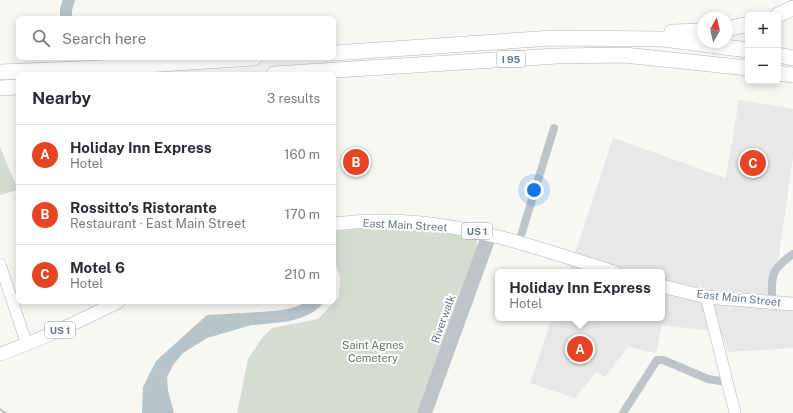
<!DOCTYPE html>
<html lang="en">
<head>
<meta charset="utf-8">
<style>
  body { margin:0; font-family:"Public Sans",sans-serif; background:#f7f7f7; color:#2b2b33 }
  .controls { position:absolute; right:12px; top:12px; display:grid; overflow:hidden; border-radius:6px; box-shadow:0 2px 10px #0003 }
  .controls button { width:36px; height:36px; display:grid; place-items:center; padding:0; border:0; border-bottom:1px solid #e1e1e2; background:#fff; color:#2b2b33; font:20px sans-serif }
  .compass { position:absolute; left:697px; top:12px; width:36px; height:36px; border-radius:50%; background:#fff; box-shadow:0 2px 10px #0003; rotate:8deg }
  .you { position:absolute; left:534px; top:190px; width:14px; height:14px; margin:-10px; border:3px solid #fff; border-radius:50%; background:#1a73e8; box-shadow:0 0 0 6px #1a73e833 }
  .badge { display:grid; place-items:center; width:26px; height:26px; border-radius:50%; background:#e54525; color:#fff; font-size:13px; font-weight:700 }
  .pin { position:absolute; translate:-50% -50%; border:2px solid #fff; box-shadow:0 1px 4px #0006 }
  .popup { position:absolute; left:495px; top:269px; width:170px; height:52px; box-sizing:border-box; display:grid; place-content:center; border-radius:6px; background:#fff; filter:drop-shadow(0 1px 3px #0005); font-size:13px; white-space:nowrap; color:#7c7c81 }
  .popup b { font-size:15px; color:#2b2b33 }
  .popup::after { content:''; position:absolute; left:50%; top:100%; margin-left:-8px; border:8px solid transparent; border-top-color:#fff }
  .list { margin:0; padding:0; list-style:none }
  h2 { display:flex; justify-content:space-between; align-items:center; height:52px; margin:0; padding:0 16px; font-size:17px }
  h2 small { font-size:13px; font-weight:400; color:#7c7c81 }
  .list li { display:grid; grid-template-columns:26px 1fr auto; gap:12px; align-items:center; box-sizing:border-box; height:60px; padding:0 16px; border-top:1px solid #e1e1e2 }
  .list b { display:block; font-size:15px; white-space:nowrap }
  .list p { margin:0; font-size:13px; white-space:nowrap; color:#7c7c81 }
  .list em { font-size:13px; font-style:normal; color:#7c7c81 }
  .icon { flex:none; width:22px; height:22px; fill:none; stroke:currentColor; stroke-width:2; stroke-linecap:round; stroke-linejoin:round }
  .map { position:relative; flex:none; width:793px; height:413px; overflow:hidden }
  .search { position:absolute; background:#fff; box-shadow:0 2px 10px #0003; left:16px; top:16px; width:320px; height:44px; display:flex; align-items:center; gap:10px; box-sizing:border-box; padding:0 14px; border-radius:6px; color:#7c7c81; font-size:15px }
  .panel { position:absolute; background:#fff; box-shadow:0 2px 10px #0003; left:16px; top:72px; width:320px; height:232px; border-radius:6px }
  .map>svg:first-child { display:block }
  .built { fill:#e7e8e7 }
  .green { fill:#d7dcd3 }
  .water { fill:#b7c5c8 }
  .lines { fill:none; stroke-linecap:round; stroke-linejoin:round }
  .stream { stroke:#b7c5c8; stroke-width:2 }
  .river { stroke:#b7c5c8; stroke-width:12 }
  .secondary-casing { stroke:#b2b8bc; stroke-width:12 }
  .primary-casing { stroke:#b3b8bc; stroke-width:14 }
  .highway-casing { stroke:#b3b7ba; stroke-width:16 }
  .street { stroke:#bfc4c8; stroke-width:8 }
  .secondary { stroke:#fff; stroke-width:11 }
  .primary { stroke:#fff; stroke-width:13 }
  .highway { stroke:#fff; stroke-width:15 }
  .labels { text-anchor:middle; stroke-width:4; stroke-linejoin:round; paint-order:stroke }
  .shield { fill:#fff; stroke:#93a1aa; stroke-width:1 }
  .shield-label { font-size:10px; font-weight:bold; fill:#657985 }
  .street-label { font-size:11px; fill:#657985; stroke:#fff }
  .park-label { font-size:11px; fill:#667760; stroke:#fff }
</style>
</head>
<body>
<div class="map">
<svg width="793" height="413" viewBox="0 0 793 413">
  <rect width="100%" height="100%" fill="#f7f7f3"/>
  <polygon class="built" points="739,100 793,109 793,157 772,303 793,304 793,348 728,352 721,332 662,325 656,353 628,347 605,377 596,372 575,398 530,383 552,318 662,318 662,272 569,272 613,138 726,178"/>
  <g class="green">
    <polygon points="0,147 18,190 0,195"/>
    <polygon points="402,228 443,232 477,239 477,250 417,413 237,413 248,359 262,338 272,328 318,319 339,297 340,277 334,258 334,232 352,229"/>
  </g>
  <polygon class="water" points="277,311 265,321 207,338 183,353 173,365 167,377 168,391 174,413 142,413 143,387 156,361 207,315"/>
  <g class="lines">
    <polyline class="stream" points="0,409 6,413"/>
    <g class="river">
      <polyline points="66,18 66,9 69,0"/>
      <path d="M253,319C274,317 300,317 316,302"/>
    </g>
    <g class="secondary-casing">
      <g id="secondary">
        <polyline points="0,264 27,345"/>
        <polyline points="706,297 735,413"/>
      </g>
    </g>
    <g class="primary-casing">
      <g id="primary">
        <path d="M334,224C436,211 519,242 614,272"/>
        <polyline points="662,286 706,297 793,304"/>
        <path d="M0,354C41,340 79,321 118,302"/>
      </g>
    </g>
    <g class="highway-casing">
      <g id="highway">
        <polyline points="778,15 793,8"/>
        <polyline points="727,29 748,24"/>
        <polyline points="672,32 703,31"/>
        <polyline points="334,53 553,38 663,39 748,50"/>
        <polyline points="778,55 793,58"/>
        <polyline points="0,72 101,68 254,58"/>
        <polyline points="778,73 793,75"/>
        <polyline points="274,74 557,56 624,55 748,68"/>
        <polyline points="0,88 18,87"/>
      </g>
    </g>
    <g class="street">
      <polyline points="519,242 554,128"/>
      <path d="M772,303C772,276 769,271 793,254"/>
      <polyline points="421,413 486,233"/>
      <polyline points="428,413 493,235"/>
      <polyline points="623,413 657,360 663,360 708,379 726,382"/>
    </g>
    <use href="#secondary" class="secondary"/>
    <use href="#primary" class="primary"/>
    <use href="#highway" class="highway"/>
  </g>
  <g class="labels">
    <g class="shield">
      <rect x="497" y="51" width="28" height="16" rx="3"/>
      <rect x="462" y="223" width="30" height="16" rx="3"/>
      <rect x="45" y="322" width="30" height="16" rx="3"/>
    </g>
    <g class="shield-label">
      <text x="511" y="63">I 95</text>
      <text x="477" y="235">US 1</text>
      <text x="60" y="334">US 1</text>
    </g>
    <g class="street-label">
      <text transform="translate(405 225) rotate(3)" y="4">East Main Street</text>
      <text transform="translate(739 298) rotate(6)" y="4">East Main Street</text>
      <text transform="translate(443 319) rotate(-70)" y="4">Riverwalk</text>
    </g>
    <g class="park-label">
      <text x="373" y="349">Saint Agnes<tspan x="373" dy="13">Cemetery</tspan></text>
    </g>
  </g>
</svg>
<div class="controls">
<button>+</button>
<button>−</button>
</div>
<svg class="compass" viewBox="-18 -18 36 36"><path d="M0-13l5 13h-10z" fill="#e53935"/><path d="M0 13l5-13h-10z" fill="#7c7c81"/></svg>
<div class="you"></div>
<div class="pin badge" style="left:580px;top:349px">A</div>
<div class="popup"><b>Holiday Inn Express</b>Hotel</div>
<div class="pin badge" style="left:356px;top:162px">B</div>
<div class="pin badge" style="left:753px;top:163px">C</div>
<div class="search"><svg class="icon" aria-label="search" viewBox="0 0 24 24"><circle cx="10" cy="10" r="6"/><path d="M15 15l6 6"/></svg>Search here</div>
<section class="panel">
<h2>Nearby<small>3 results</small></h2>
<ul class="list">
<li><span class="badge">A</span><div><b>Holiday Inn Express</b><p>Hotel</p></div><em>160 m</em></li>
<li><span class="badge">B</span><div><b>Rossitto's Ristorante</b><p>Restaurant · East Main Street</p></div><em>170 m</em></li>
<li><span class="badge">C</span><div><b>Motel 6</b><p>Hotel</p></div><em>210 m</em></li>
</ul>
</section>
</div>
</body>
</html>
